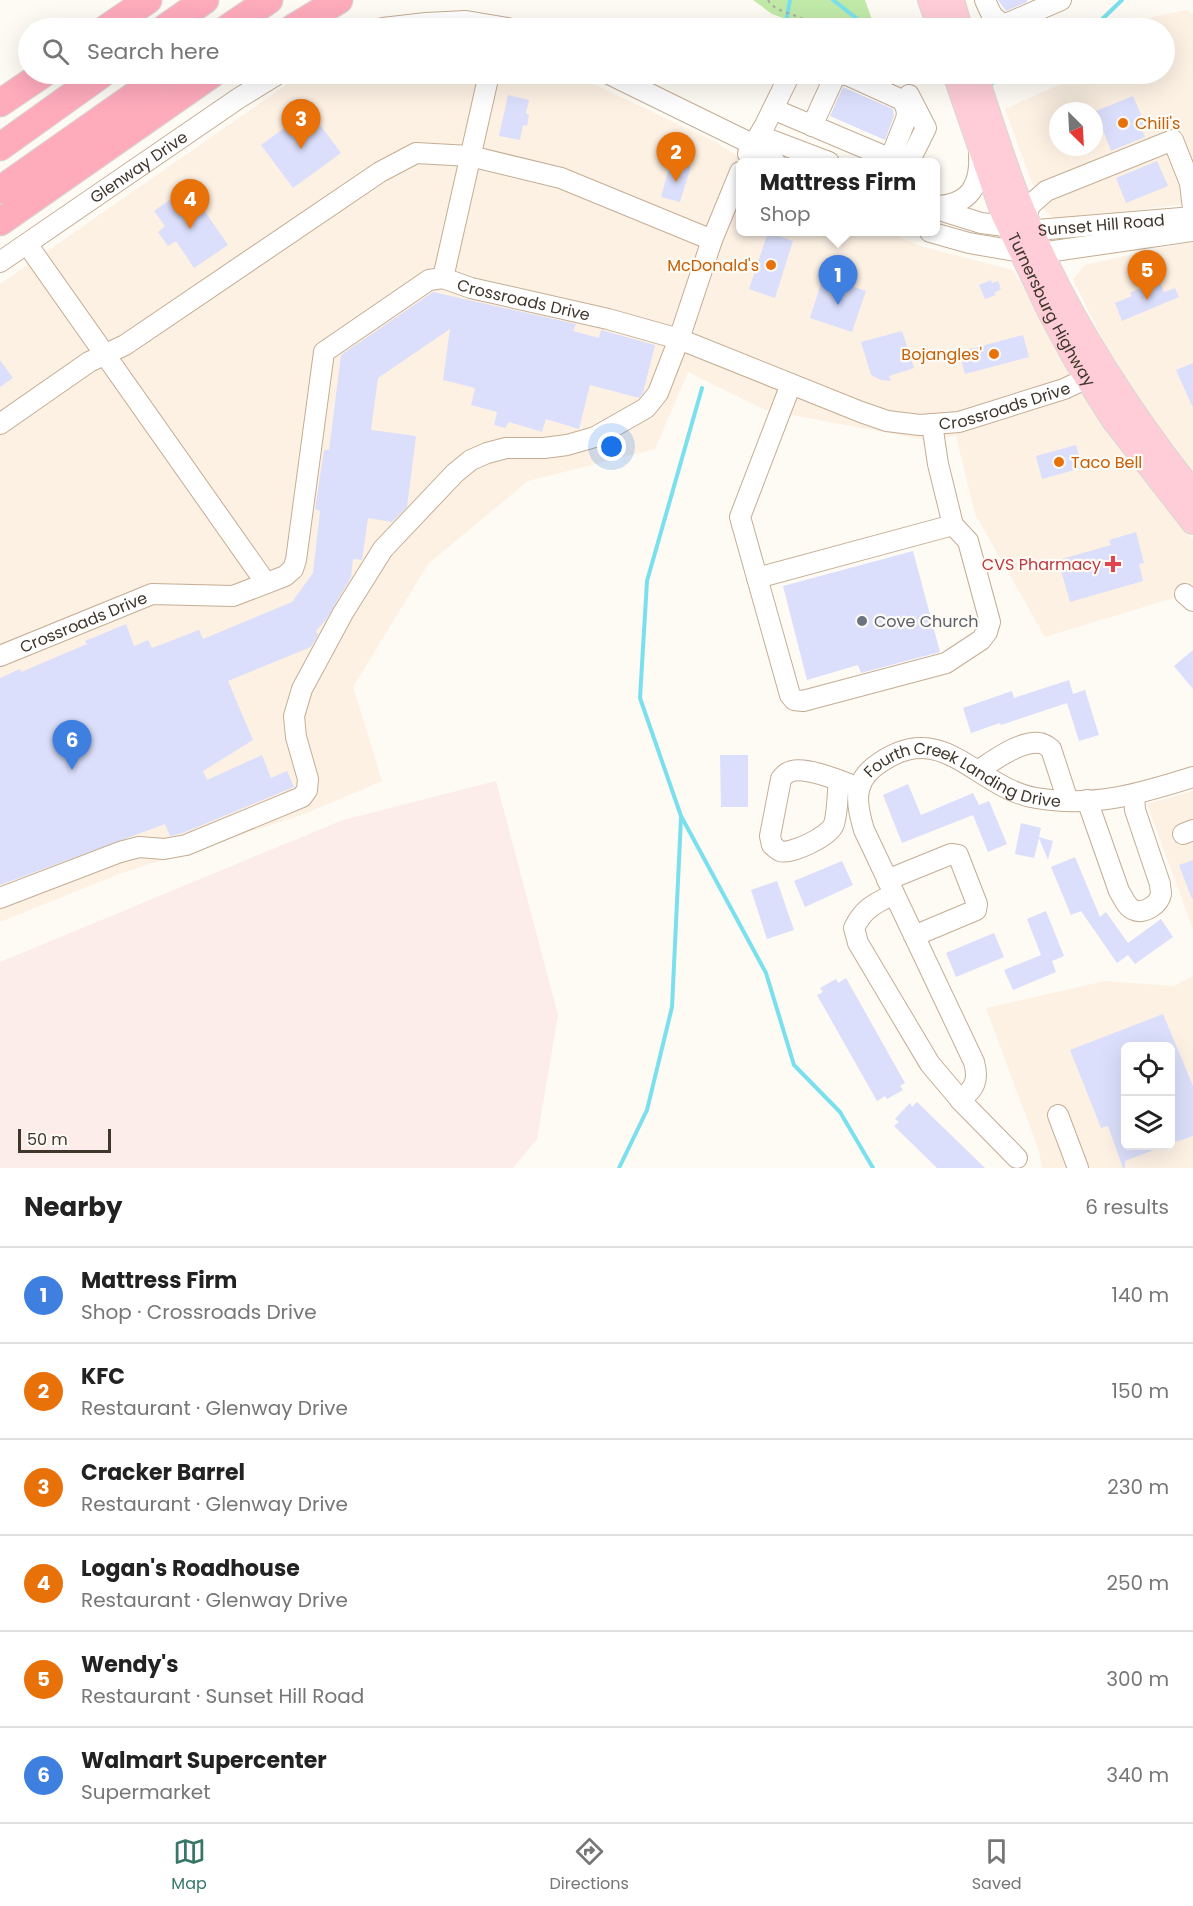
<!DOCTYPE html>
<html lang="en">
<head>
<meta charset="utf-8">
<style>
  body { margin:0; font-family:Poppins,sans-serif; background:#f2f2f2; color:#222 }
  .controls { position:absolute; right:18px; bottom:18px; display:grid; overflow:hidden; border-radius:9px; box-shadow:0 6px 24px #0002 }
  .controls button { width:54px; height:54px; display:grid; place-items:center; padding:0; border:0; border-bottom:2px solid #e0e0e0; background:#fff; color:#222; font:30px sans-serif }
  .compass { position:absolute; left:1049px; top:102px; width:54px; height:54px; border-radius:50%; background:#fff; box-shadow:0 6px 24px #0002; rotate:156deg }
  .scale { position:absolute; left:18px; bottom:15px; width:93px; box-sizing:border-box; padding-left:6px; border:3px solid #3f362c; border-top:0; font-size:16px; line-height:21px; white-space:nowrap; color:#3f362c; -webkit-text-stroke:4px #fefaf4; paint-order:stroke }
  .you { position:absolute; left:612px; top:447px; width:21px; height:21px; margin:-15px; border:4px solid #fff; border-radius:50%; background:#1a73e8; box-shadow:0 0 0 9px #1a73e833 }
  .badge { display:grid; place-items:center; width:39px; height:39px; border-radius:50%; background:#377765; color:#fff; font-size:20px; font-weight:700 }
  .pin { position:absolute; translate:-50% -50px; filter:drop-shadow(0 2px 3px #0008) }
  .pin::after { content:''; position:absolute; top:32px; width:21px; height:18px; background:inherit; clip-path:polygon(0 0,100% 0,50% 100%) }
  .popup { position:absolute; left:736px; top:158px; width:204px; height:78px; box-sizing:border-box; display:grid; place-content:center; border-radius:9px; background:#fff; filter:drop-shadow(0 2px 4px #0005); font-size:20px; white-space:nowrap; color:#767676 }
  .popup b { font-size:22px; color:#222 }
  .popup::after { content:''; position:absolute; left:50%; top:100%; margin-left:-12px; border:12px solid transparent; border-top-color:#fff }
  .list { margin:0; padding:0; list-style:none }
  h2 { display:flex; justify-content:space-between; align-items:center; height:78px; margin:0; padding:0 24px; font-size:26px }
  h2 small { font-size:20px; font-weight:400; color:#767676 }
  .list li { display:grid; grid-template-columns:39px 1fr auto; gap:18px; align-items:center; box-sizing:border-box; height:96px; padding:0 24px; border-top:2px solid #e0e0e0 }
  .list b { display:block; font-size:22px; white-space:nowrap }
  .list p { margin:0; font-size:20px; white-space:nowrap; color:#767676 }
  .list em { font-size:20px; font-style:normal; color:#767676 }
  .icon { flex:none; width:33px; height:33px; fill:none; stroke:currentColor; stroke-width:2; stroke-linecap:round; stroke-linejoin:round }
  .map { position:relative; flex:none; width:1193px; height:1168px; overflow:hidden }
  .search { position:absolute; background:#fff; box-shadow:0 6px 24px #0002; left:18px; right:18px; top:18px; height:66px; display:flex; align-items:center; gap:15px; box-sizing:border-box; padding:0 21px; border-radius:33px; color:#767676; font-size:22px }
  .sheet { height:654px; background:#fff }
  nav { display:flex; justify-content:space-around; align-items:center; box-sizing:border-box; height:84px; border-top:2px solid #e0e0e0; background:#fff; font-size:16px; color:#767676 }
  nav a { display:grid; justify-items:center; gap:3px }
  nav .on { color:#377765 }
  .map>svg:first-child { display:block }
  .built { fill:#fdf1e4; fill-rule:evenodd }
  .industrial { fill:#fcecea }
  .green { fill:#c1eaa9 }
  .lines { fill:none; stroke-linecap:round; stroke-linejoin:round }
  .stream { stroke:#7ae0ee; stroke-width:4 }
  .building { fill:#dbdffb }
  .minor-casing { stroke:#c4ad94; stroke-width:22 }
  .major-casing { stroke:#d9d7d5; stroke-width:26 }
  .highway-casing { stroke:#d9d7d5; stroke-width:29 }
  .path { stroke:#ada79f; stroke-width:2; stroke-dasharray:3 4.5; stroke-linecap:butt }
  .minor { stroke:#fff; stroke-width:20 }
  .major { stroke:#fecdd7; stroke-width:24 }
  .highway { stroke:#feabbc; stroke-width:27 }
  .food-dot { fill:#e8710a; stroke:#fefaf4; stroke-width:2 }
  .health-dot { fill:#e0444e; stroke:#fefaf4; stroke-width:2 }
  .worship-dot { fill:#6b7280; stroke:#fefaf4; stroke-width:2 }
  .labels { text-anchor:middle; stroke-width:4.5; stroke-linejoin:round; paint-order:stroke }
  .food-label { font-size:16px; fill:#c56008; stroke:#fefaf4; text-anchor:start }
  .street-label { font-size:16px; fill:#3f362c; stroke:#fefaf4 }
  .health-label { font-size:16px; fill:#be3a42; stroke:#fefaf4; text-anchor:end }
  .worship-label { font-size:16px; fill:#5b616d; stroke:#fefaf4; text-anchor:start }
</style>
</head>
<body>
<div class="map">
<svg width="1193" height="1168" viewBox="0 0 1193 1168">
  <rect width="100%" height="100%" fill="#fefaf4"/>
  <g class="built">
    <path d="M1187,10L1193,15V203L1083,217L1053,218L1041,207L1005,109L1074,78L1080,74H1164V28H1138L1152,17ZM1058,111H1094V147H1058Z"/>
    <polygon points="302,74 572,74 716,142 746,162 740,162 740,232 888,232 920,246 1013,270 1100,414 1193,540 1193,592 1045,637 975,514 956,436 920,439 765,410 688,372 655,449 528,481 428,564 353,687 382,781 302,815 119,874 0,922 0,284"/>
    <polygon points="1193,243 1193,475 1150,425 1115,366 1073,279 1085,265 1160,248"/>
    <polygon points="1193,791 1193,929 1147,804"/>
    <path d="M1193,976V1168H1042L1039,1151L986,1008L1105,981L1174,986ZM1126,1046H1170V1146H1126Z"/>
  </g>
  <polygon class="industrial" points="496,781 558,1015 537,1139 513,1168 0,1168 0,962 343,820"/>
  <polygon class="green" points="753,0 865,0 875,28 810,28 772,14"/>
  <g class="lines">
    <g class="stream">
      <polyline points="833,0 869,28"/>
      <polyline points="785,28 790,0"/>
      <polyline points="1093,28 1122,0"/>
      <polyline points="936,74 948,75"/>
      <polyline points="987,83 992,83 1018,74"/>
      <polyline points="702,388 647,581 640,698 681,816 766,973 794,1065 840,1112 873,1168"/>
      <polyline points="619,1168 647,1110 672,1007 681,818"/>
    </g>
  </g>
  <g class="building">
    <polygon points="998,0 1027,0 1027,2 1006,11"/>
    <polygon points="843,87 893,109 894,116 885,140 830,116"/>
    <polygon points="508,95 529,100 526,113 529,115 527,126 523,125 520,140 499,136"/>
    <polygon points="1133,96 1146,126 1141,128 1145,137 1111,151 1103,130 1097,132 1094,124 1094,119 1099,118 1096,111"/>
    <polygon points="309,110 341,153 293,188 261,145"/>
    <polygon points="671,161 691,166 680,202 661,197"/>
    <polygon points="1157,161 1168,186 1126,203 1116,178"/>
    <polygon points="188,187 228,245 194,268 176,241 168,246 158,232 165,226 154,211"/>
    <polygon points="768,232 793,241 775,298 749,289"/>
    <polygon points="823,277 866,291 852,332 810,318"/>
    <polygon points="991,280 992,283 998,281 1001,289 994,293 996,295 985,299 979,285"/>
    <polygon points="1159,280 1164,292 1175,288 1179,297 1122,321 1115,303 1132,296 1130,293"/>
    <polygon points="433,292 576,324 573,331 599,338 601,330 655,345 643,393 639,398 590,385 579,429 546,419 542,432 509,422 505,428 494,425 497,412 471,405 475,388 443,380 450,329 378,378 371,430 416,436 407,507 392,522 368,518 362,560 353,559 351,577 326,620 316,631 318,635 311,647 228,681 253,740 203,771 207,780 262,755 271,778 287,771 294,787 183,833 170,836 165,824 0,885 0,678 20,669 21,672 87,644 85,641 126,624 134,646 148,640 152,648 199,630 203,639 292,602 313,573 320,511 315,509 324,450 329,450 341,355"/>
    <polygon points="902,331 914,368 889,376 891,381 881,380 871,375 861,342"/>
    <polygon points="1023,335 1029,357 965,374 959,352"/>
    <polygon points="0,360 13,378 0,387"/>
    <polygon points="1193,363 1193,408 1176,370"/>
    <polygon points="1076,445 1082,468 1042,479 1036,456"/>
    <polygon points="1136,532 1144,563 1139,564 1143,581 1070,602 1058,560 1111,545 1109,540"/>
    <polygon points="913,551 940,652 861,673 858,665 807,680 783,586"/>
    <polygon points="1193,650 1193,689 1174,666"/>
    <polygon points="1069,680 1073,694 1085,690 1099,735 1079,741 1067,703 1001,725 1000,723 971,733 963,708 1012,691 1014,698"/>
    <polygon points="720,755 748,755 748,807 721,807"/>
    <polygon points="908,784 921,815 973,793 979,805 989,801 1007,844 988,852 973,815 902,843 883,795"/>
    <polygon points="1021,823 1041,828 1039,837 1053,841 1048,860 1039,838 1034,858 1015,854"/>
    <polygon points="1075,857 1100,917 1106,912 1128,943 1161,919 1173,937 1135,964 1128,955 1117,963 1081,911 1071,915 1051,867"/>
    <polygon points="1193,860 1193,899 1192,899 1179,865"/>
    <polygon points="842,861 853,885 805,907 794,881"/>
    <polygon points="777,881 794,930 767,939 751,890"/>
    <polygon points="1046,911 1064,956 1052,961 1056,972 1013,990 1004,970 1041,955 1027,919"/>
    <polygon points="994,933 1004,957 956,977 946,953"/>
    <polygon points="846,978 905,1083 900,1086 903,1090 887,1099 885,1096 877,1101 817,995 823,992 820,988 836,979 838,983"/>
    <polygon points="1163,1014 1193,1086 1193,1136 1170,1144 1170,1047 1125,1047 1125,1146 1164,1146 1125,1161 1125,1168 1123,1168 1108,1126 1101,1128 1070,1050"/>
    <polygon points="917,1102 985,1168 937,1168 894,1126 899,1122 895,1119 910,1103 912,1107"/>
  </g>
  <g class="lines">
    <g class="minor-casing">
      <g id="minor">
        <path d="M985,0C990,12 993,21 1006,24L1061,0"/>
        <polyline points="383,28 426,23 466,21 508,28"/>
        <polyline points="609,74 752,144 761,156 775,162"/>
        <polyline points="773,109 898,162"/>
        <path d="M812,126L833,80L838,75H847L902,100C906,107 908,111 906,119L890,159"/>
        <polyline points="752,144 771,140 829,162"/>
        <polyline points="748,154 765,125 790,74"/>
        <polyline points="909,162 926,128 909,95"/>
        <path d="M936,206C970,205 981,185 979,153"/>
        <path id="s1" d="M936,209L981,223L1037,230L1193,217"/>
        <path d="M1029,226C1024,204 1033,204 1046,191L1173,140L1190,183L1193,209"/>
        <polyline points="930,232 969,243 1033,254 1193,231"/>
        <polyline points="27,244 266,583"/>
        <path id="s2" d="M0,262L239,98L278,74"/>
        <polyline points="443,278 489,74"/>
        <polyline points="791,384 740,517 790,695 794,700 803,701 946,663 981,640 987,632 990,622 968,541 953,525 938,464 932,424"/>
        <polyline points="0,424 89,362 125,345 380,172 416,153 470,156 561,178 712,240"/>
        <polyline points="757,578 953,525"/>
        <polyline points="1185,594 1193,601"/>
        <path id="s3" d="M0,656L152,594L233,596L285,576L293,569L296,560L324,352L429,280L443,278L471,288L608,319L679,339L861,412L887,421L920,425L959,422L1064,389L1100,372"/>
        <path d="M979,770C994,760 1020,741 1039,743C1043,743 1047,746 1051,749L1068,801"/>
        <path d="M839,781C837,795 838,811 834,824C830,836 791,855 780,851C777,850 775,847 772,845L770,836L781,779C784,775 787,772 792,771C809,767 843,782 859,788"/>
        <path d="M1087,800L1119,891C1123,897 1126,907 1134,910C1144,914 1159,905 1161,894C1161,891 1160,887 1160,884L1135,810L1134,795"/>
        <polyline points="1183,834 1193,830"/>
        <polyline points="887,880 951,854 958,855 977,904 976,910 914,936"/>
        <path d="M894,894C874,904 864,908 854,928L858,943L930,1064L963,1103L1017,1158"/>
        <polyline points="0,898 120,852 139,847 164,849 186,845 302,797 307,790 308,779 296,737 294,716 302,689 343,613 383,549 455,473 471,460 487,453 506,448 544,448 567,445 595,437 646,408 658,393 679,339 712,240 740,172"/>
        <path id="s4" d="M960,1100C975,1089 979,1080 974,1062L864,830C857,807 852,784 874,767C942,714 975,788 1036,798C1093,808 1139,794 1193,777"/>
        <polyline points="1058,1115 1078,1168"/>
      </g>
    </g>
    <g class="major-casing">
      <g id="major">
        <polyline points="930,0 940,28"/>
        <polyline points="952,0 960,28"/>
        <path id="s5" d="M955,74L1003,213L1050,312L1076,360L1113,419L1193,522"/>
        <path d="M975,74C989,115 1002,158 1018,199C1060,306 1122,403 1193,493"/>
      </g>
    </g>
    <g class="highway-casing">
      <g id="highway">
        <polyline points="107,28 148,0"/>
        <polyline points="165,28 205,0"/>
        <polyline points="228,28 269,0"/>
        <polyline points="293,28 339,0"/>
        <polyline points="0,103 43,74"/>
        <polyline points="0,147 102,74"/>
        <polyline points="0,190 165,74"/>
        <polyline points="0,222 212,74"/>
      </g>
    </g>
    <path class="path" d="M768,0C776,14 798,13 811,24V28"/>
    <use href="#minor" class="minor"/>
    <use href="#major" class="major"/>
    <use href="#highway" class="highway"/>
  </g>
  <g class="food-dot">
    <circle cx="1123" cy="123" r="6"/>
    <circle cx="771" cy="265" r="6"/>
    <circle cx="994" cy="354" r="6"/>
    <circle cx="1059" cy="462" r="6"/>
  </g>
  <path class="health-dot" d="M1110 555h6v6h6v6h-6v6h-6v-6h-6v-6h6z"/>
  <circle class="worship-dot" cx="862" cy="621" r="6"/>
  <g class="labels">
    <g class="food-label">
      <text x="1135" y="129">Chili's</text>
      <text x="759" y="271" text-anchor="end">McDonald's</text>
      <text x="982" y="360" text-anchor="end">Bojangles'</text>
      <text x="1071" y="468">Taco Bell</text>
    </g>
    <g class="street-label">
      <text dy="6" stroke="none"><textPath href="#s2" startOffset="168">Glenway Drive</textPath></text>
      <text dy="6" stroke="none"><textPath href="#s1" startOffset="168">Sunset Hill Road</textPath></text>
      <text dy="6" stroke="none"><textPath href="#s3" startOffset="756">Crossroads Drive</textPath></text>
      <text dy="6" stroke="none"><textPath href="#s5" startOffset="255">Turnersburg Highway</textPath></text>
      <text dy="6" stroke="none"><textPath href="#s3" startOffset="1260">Crossroads Drive</textPath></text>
      <text dy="6" stroke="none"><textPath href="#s3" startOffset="90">Crossroads Drive</textPath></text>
      <text dy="6" stroke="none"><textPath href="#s4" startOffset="466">Fourth Creek Landing Drive</textPath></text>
    </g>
    <g class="health-label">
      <text x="1101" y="570">CVS Pharmacy</text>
    </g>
    <g class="worship-label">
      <text x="874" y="627">Cove Church</text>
    </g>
  </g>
</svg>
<div class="controls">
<button><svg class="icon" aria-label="locate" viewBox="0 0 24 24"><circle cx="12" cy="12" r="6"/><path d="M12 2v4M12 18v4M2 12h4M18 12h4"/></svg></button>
<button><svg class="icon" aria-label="layers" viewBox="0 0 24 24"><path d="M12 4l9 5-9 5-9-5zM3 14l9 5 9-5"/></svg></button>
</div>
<svg class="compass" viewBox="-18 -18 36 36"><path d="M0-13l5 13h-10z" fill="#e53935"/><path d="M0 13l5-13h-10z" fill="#767676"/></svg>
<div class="scale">50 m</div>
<div class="you"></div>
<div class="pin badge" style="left:838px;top:305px;background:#3f7fe0">1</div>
<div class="popup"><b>Mattress Firm</b>Shop</div>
<div class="pin badge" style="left:676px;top:182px;background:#e8710a">2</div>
<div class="pin badge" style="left:301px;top:149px;background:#e8710a">3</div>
<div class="pin badge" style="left:190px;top:229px;background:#e8710a">4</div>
<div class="pin badge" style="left:1147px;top:300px;background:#e8710a">5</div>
<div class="pin badge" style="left:72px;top:770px;background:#3f7fe0">6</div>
<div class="search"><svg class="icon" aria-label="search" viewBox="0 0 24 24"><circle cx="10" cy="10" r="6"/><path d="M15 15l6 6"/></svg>Search here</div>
</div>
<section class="sheet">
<h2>Nearby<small>6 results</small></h2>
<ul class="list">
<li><span class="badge" style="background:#3f7fe0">1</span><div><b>Mattress Firm</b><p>Shop · Crossroads Drive</p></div><em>140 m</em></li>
<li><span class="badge" style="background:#e8710a">2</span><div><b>KFC</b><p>Restaurant · Glenway Drive</p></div><em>150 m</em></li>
<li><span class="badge" style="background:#e8710a">3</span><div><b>Cracker Barrel</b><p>Restaurant · Glenway Drive</p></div><em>230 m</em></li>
<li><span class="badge" style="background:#e8710a">4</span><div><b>Logan's Roadhouse</b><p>Restaurant · Glenway Drive</p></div><em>250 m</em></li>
<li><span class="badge" style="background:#e8710a">5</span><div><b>Wendy's</b><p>Restaurant · Sunset Hill Road</p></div><em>300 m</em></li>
<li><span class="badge" style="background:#3f7fe0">6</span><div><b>Walmart Supercenter</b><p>Supermarket</p></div><em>340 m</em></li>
</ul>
</section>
<nav>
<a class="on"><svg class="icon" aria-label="map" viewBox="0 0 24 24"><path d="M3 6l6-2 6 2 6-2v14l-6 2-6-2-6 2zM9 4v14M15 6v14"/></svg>Map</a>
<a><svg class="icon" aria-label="directions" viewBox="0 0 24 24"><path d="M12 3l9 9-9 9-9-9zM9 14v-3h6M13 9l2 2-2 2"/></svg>Directions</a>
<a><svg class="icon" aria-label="saved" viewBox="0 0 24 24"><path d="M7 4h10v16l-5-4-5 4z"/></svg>Saved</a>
</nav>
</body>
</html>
